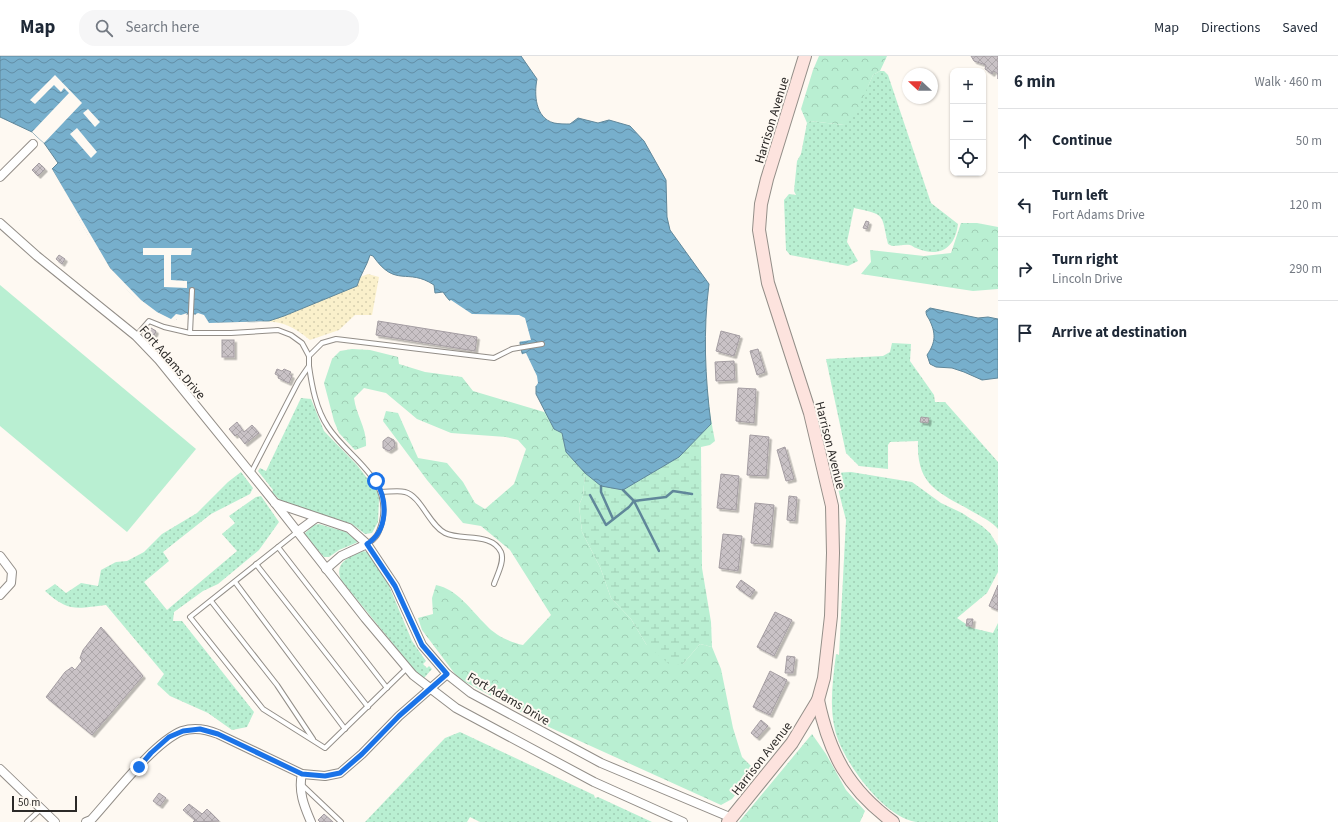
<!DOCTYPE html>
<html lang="en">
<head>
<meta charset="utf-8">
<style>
  body { margin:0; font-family:"Source Sans 3",sans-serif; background:#f6f6f7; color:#1f2937 }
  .controls { position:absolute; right:12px; top:12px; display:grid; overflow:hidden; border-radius:8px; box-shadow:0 1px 3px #0004 }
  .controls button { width:36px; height:36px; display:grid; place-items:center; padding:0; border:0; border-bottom:1px solid #e0e1e3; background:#fff; color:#1f2937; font:20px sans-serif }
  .compass { position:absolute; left:902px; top:12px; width:36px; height:36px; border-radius:50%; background:#fff; box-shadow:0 1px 3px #0004; rotate:292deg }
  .scale { position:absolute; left:12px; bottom:10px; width:65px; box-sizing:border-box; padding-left:4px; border:2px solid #2b2927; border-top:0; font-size:11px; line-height:14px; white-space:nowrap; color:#2b2927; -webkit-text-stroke:3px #fef9f2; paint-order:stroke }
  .stop { position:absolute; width:12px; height:12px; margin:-9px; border:3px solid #1a73e8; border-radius:50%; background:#fff }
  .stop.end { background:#1a73e8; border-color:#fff; box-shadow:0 1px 4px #0008 }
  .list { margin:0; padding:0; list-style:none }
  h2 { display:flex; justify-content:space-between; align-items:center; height:52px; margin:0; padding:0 16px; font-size:17px }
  h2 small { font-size:13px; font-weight:400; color:#747a83 }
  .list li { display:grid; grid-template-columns:26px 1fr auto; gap:12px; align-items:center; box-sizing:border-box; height:64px; padding:0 16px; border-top:1px solid #e0e1e3 }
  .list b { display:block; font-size:15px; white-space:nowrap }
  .list p { margin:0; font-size:13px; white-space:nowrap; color:#747a83 }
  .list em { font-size:13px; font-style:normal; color:#747a83 }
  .icon { flex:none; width:22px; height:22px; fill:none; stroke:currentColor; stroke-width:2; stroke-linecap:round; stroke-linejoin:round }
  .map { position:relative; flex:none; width:998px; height:766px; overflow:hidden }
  header { display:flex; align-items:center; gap:24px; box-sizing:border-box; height:56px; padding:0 20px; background:#fff; border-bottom:1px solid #e0e1e3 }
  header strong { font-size:19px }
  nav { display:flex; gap:22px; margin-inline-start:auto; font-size:14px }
  .search { width:280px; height:36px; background:#f6f6f7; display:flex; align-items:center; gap:10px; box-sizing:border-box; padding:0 14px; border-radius:16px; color:#747a83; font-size:15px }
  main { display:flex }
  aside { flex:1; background:#fff }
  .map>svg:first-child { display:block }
  .grass { fill:url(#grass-dots) }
  .forest { fill:url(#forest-crowns) }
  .wetland { fill:url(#wetland-marsh) }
  .sand { fill:url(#sand-dots) }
  .garden { fill:#b9efd2 }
  .water { fill:url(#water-waves); stroke:#60879a }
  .pier { fill:#fef9f2 }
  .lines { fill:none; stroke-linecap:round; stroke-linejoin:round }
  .stream { stroke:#60879a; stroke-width:2.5 }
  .building { fill:url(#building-cross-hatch); stroke:#a49da2; filter:url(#shadow) }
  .lane-casing { stroke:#938e88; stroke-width:6 }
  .street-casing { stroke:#938e88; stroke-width:10 }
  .secondary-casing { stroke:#938e88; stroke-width:14 }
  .lane { stroke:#fff; stroke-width:4 }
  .street { stroke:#fff; stroke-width:8 }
  .secondary { stroke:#fde3de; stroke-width:12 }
  .route { stroke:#1a73e8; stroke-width:5 }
  .labels { text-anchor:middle; stroke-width:4; stroke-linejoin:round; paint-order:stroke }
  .street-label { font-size:13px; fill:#2b2927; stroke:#fef9f2 }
</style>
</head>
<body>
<header>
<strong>Map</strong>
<div class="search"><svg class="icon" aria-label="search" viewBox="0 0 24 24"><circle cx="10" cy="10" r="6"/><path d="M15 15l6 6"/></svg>Search here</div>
<nav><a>Map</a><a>Directions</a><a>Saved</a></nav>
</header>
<main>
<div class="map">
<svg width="998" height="766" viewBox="0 0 998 766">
  <defs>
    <pattern id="grass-dots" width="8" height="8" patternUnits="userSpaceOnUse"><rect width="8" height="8" fill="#b9efd2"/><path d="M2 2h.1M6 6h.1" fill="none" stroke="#9fcdb4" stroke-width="1.8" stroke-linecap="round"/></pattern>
    <pattern id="forest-crowns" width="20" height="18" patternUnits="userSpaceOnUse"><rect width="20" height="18" fill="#b9efd2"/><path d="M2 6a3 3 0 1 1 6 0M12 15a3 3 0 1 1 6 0" fill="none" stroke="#9fcdb4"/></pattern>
    <pattern id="wetland-marsh" width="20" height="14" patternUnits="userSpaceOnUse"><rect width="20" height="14" fill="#b9efd2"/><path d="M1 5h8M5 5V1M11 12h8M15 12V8" fill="none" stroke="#9fcdb4"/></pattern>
    <pattern id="sand-dots" width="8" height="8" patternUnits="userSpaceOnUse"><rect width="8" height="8" fill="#faf0cb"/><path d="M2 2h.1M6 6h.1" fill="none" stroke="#d6ceae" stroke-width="1.8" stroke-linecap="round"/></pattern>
    <pattern id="water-waves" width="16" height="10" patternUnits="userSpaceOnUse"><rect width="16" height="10" fill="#77afcc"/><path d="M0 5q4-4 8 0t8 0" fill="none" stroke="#628ea6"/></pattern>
    <pattern id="building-cross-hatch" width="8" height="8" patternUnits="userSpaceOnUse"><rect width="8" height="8" fill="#c9c2c6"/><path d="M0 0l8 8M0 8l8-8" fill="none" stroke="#ada7aa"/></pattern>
    <filter id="shadow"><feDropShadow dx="2.5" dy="2.5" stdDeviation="0" flood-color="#0004"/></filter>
  </defs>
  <rect width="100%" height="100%" fill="#fef9f2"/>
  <g class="grass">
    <path d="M880,15H884L888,19L931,147L958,168C955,193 939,202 916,192C914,192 912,189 910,189C905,188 897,190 892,190L888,188C881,157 886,159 854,152L847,186L858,205L848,210L790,199L786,194L784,144L789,138L796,139L794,135L797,105L801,98L807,67L810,65L844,69L868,30L873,19Z"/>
    <path d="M892,287L911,288L910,305L934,339L935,346H945L998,406V473C992,466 984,462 975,457C941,437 916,432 918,385L890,386L888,389V413L859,410L846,397L826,303L883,300L890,296Z"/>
    <polygon points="301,342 311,343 324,375 357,409 377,435 379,442 378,466 372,477 365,478 352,468 281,445 272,436 273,434 258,415 260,412 266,415"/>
    <path d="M241,416L253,432L250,438L211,458L163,496L169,505L144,526L167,554L237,495L222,478L235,467L229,460L256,441L261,440L279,466L259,494L218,528L203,535L174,556L173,565H182L254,656L247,671L232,674L208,657L170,640L157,628L164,618L106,549C77,552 69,557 45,535L55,528L66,537L81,527L98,530L101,514L116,506L127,505L144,496L162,478L197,457L228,426Z"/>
    <path d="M851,416L912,426L941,447L962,457L982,470L990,477L998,490V516L987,537L957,562L972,572L993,577L998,567V766C979,766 960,766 940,766C932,766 924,766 916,766C883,761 842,704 835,674C829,649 833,623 836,598L839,599L846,464L834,417Z"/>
    <polygon points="319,468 346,476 358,486 339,494 329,501 324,501 304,478 314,469"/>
    <path d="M363,495L367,496L387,525L412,585L426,605L423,608L427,612L429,610L432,613L424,622H421L341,524C334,506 349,501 363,495Z"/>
    <polygon points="460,676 594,739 595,742 598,741 652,766 480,766 470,761 467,766 365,766 445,682"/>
  </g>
  <g class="forest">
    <polygon points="819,0 887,0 880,15 873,19 859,51 847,68 844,69 810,65 807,67 801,53 813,14"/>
    <polygon points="961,167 977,167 998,171 998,233 973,235 861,218 871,206 870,194 924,200 951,197"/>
    <path d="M352,293L370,294L398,301L399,308L425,316L462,321L473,335L544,356L554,373L562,377L566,396L585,417L583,440L579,449L582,476L600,511L611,542L631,563L646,588L683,608L700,588L712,591L721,613L733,672L742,701L755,714L732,743L721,749L551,672L458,622L422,574L418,562L433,558L432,542L436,529C457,533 471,554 486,569C495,579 509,586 523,589L551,559L510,494L481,470L463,467L427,424L383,365L386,355L398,357L418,402L447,407L463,426L475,447L485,453L514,428L526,393L518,384L506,381L451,377L417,363L386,337L364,332L354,342C356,359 367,372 366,390L355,394L339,377L334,365L324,327L332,303L340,295Z"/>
    <polygon points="812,678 826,698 846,734 865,755 860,766 739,766"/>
  </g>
  <path class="wetland" d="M706,252C704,297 706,341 715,385L710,389L701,391L702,512L711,566L712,591L700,588L683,608L671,610L646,588L631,563L611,542L600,511L582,476L579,449L583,440L585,417L566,396L562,377L554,373L544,356L566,349Z"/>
  <path class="sand" d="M368,218L379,221L372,259H355L339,274L310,284C285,263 272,264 241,267Z"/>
  <polygon class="garden" points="0,229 196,393 127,476 0,370"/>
  <g class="water">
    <path d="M0,0H521L537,23C534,38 535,62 554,67C559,68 565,68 570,68L578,62L598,67L609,64L630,70L644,85L666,124L667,161L670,174L709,228C703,275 705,321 711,368L679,401L623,434L601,430L585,417L566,396L562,377L554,373L536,338V324L522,297L520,287L522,274L518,267C489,263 461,264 443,236L435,237L434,229C407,211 396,233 373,200L370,199C367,210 360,219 357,230L284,260L269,265L209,268L196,258H186L172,265C119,249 78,159 52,113L58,107L44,87L32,76L0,61Z"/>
    <path d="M930,252L978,262L988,261L998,263V322L982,324L964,316L952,312L936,311L930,308L927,299C936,286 936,277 929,263C927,260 926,259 926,255Z"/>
  </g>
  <g class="pier">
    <polygon points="55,19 82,47 44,87 32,76 69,37 64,32 61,36 54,29 35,48 30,44"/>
    <polygon points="88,53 100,66 95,71 83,57"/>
    <polygon points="77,72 97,96 91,102 70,78"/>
    <polygon points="52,113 110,212 141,244 157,256 171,263 176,258 181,259 187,257 184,264 177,263 172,267 161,264 143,251 118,225 106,210 91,185 50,114"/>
    <polygon points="143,192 192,192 191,199 171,199 171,224 187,225 187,232 164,231 164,199 143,199"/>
    <polygon points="451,244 472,258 519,259 525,262 531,284 518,286 520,274 517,269 505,269 473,263 448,248 447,246"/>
    <polygon points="198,257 204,259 209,267 274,265 208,270 196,260 196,258"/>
    <polygon points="526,297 537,320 538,327 536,330 534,330 534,324 520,299"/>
  </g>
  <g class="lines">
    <g class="stream">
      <polyline points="601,430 601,436 613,463"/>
      <polyline points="623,434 634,445 659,495"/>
      <polyline points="590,439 606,469 629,451 634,445 666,441 673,435 692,438"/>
    </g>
  </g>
  <g class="building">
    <polygon points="971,0 998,0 998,23 998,18 994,15 992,18 985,13 986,9 974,5"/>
    <polygon points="39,107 45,113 38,120 32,114"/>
    <polygon points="866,165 869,166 867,173 863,172"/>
    <polygon points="59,199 65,203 62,208 56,203"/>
    <polygon points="378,265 477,281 475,295 376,279"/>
    <polygon points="151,272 156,275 154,280 148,277"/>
    <polygon points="721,275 740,280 734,300 716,295"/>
    <rect x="222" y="284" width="12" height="17"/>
    <polygon points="758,293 765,316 757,319 750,295"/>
    <polygon points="734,305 735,324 716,325 715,306"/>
    <polygon points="277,313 282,315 284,313 291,316 289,318 292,320 289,327 278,322 279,320 275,318"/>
    <polygon points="738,332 756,333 754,367 736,365"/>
    <polygon points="921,361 929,362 928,367 920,366"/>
    <polygon points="237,366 244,376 252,369 259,377 245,388 237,378 235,380 229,373"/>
    <polygon points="750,379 769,381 766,420 747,419"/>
    <polygon points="388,381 394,384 395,391 389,395 383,392 383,385"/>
    <polygon points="785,391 794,423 786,425 777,394"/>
    <polygon points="721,418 739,420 736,454 717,452"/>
    <polygon points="789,440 797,441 795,465 787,464"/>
    <polygon points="755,447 774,449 770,489 751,487"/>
    <polygon points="723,478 742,480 738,515 719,512"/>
    <polygon points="741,524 755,534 750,541 736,531"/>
    <polygon points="998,529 998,554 989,550"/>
    <polygon points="775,556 792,564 774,600 757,591"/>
    <polygon points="967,563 973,563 972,570 966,570"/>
    <polygon points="101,571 143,620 92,679 46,641 65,616 72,611 75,614 82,605 80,602 83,594"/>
    <polygon points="787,600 795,601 793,617 785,617"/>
    <polygon points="770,615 787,624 770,659 753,651"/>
    <polygon points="761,664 768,670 757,682 751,677"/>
    <polygon points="159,737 166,742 160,750 153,745"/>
    <polygon points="189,748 202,758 207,753 219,765 193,766 195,764 183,754"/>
    <polygon points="324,758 333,766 320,766 318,764"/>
  </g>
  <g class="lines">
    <g class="lane-casing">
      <g id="lane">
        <polyline points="190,277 192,234"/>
        <polyline points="136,280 149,265 164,271 190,277 231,277 278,274 291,279 302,287 309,300 309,310 298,326 251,417"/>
        <polyline points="309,300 322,287 336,283 494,302 512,293 542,288"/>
        <path d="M309,310C312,331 316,353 328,371C349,403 392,422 382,466C379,477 377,482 367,488"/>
        <path d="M381,436C389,436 398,434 405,436C421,440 429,469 445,477C461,485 492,476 501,496C505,505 497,519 494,528"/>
        <polyline points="297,476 190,561 263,653 325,692 407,612"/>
        <polyline points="278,491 387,632"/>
        <polyline points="256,508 368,651"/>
        <polyline points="235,526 345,673"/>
        <polyline points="211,545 277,629 313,683"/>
        <polyline points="301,728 341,766"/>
        <polyline points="27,766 41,753"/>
      </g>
    </g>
    <g class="street-casing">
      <g id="street">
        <polyline points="0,121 33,88"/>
        <polyline points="0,167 37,200 136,280 159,304 275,447 365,562 413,619 456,652 594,726 683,766"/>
        <polyline points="275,447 349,472 367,488 395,530 422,589 447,618 471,637 601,707 732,762"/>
        <polyline points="297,476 316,462"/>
        <polyline points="0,500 12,516 11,527 0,539"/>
        <polyline points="326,513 341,500 367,488"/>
        <polyline points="0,713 55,766"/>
        <path d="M302,718C298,735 304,750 311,766"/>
        <path d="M86,766L91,764C113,740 154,686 182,675C194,671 206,673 218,678L302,718L325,720L340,717L362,698L399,660L447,618"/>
      </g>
    </g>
    <g class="secondary-casing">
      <g id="secondary">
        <path d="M818,644C829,697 848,733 893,766"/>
        <polyline points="728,766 792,687 818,644 824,622 831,560 833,497 832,450 810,357 768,227 759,174 761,148 767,123 805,0"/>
      </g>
    </g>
    <use href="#lane" class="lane"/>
    <use href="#street" class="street"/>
    <use href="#secondary" class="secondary"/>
  </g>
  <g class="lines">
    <path class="route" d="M139,711L151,697L169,681L183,675L200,673L218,678L302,718L325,720L340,717L362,698L399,660L447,618L422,589L395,530L367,488C388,475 388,445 376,425"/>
  </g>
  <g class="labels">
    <g class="street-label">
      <text transform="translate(771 64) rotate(-73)" y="5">Harrison Avenue</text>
      <text transform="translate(173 306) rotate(49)" y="5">Fort Adams Drive</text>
      <text transform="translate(831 389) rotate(76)" y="5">Harrison Avenue</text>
      <text transform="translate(509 642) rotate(30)" y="5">Fort Adams Drive</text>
      <text transform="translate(761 702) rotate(-52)" y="5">Harrison Avenue</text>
    </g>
  </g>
</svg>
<div class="controls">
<button>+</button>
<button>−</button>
<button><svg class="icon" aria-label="locate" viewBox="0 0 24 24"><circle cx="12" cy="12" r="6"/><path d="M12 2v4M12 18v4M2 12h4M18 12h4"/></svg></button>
</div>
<svg class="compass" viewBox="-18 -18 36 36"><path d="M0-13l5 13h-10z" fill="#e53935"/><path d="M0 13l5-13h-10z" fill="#747a83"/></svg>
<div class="scale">50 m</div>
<div class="stop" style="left:376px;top:425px"></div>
<div class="stop end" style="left:139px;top:711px"></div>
</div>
<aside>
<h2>6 min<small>Walk · 460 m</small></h2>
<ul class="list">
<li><svg class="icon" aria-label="ahead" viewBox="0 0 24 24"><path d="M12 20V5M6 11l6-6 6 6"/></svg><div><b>Continue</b></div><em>50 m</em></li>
<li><svg class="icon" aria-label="left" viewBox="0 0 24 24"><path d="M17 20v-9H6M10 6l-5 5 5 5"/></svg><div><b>Turn left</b><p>Fort Adams Drive</p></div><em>120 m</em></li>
<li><svg class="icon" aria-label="right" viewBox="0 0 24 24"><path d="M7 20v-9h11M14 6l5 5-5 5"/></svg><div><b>Turn right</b><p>Lincoln Drive</p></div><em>290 m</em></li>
<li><svg class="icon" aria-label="arrive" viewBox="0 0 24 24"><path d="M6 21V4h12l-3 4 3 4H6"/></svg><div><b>Arrive at destination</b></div></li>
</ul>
</aside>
</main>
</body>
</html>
